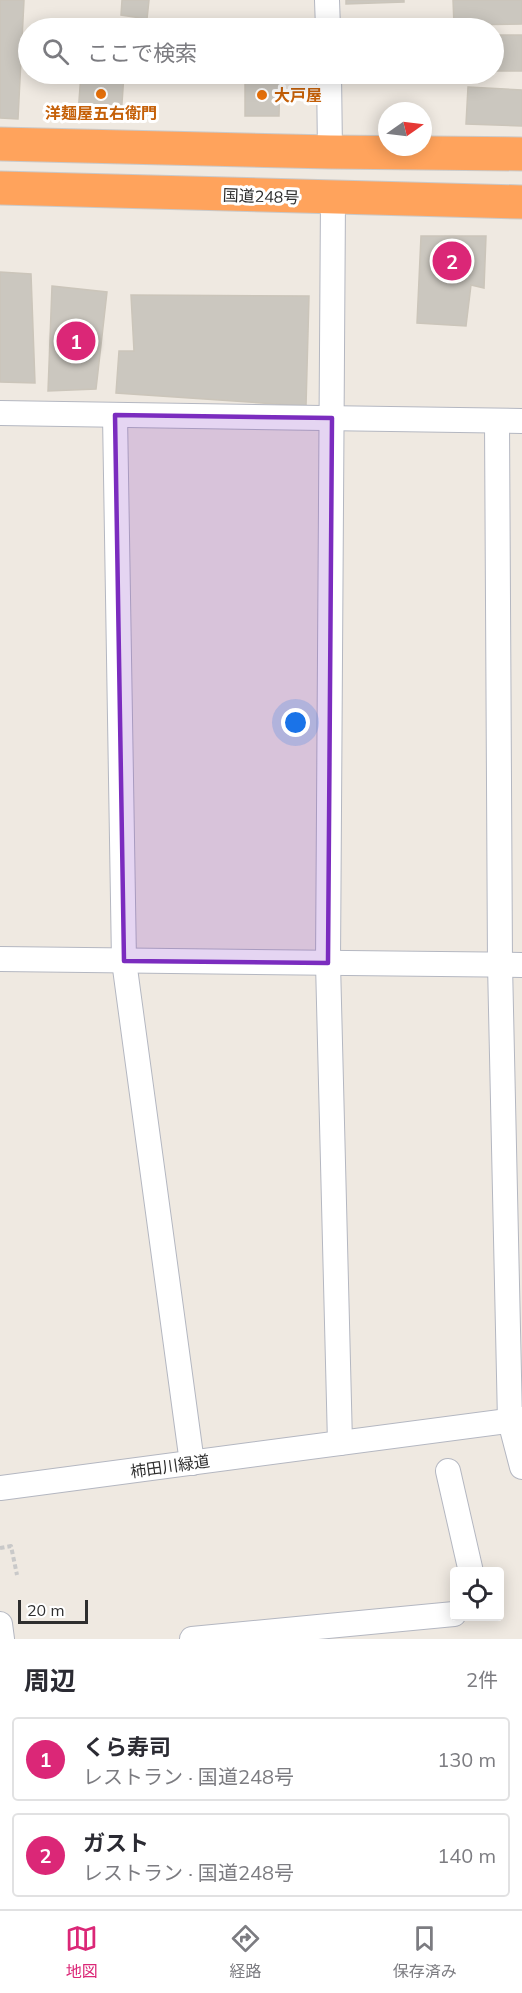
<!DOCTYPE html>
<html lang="ja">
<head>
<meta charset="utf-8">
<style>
  body { margin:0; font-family:Mulish,"Noto Sans JP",sans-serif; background:#f7f7f7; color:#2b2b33 }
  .controls { position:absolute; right:18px; bottom:18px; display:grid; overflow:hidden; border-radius:6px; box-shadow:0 3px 15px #0003 }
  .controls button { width:54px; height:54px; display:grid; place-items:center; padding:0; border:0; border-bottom:2px solid #e1e1e2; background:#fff; color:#2b2b33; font:30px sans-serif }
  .compass { position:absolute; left:378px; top:102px; width:54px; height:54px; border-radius:50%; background:#fff; box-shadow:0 3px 15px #0003; rotate:76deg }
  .scale { position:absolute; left:18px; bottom:15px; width:70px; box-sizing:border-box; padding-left:6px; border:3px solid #2e2e2e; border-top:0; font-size:16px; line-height:21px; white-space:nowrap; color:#2e2e2e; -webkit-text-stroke:4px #fff; paint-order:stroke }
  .you { position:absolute; left:296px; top:723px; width:21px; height:21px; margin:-15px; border:4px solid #fff; border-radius:50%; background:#1a73e8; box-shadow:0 0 0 9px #1a73e833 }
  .badge { display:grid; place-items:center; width:39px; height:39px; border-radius:50%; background:#db2777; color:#fff; font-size:20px; font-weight:700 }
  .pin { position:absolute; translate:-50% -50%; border:3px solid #fff; box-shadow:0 2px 6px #0006 }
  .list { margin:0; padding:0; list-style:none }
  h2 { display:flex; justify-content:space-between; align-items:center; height:78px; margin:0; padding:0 24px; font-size:26px }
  h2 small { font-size:20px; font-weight:400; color:#7c7c81 }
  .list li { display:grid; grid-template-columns:39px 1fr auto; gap:18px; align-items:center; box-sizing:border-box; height:84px; margin:0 12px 12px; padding:0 12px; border:2px solid #e1e1e2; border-radius:6px }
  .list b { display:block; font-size:22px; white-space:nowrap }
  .list p { margin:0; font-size:20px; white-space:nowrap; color:#7c7c81 }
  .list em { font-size:20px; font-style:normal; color:#7c7c81 }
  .icon { flex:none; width:33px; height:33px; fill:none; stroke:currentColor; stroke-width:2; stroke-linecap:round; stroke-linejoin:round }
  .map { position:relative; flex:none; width:522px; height:1639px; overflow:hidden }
  .search { position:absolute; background:#fff; box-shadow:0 3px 15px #0003; left:18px; right:18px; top:18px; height:66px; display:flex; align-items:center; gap:15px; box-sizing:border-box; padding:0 21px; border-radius:33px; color:#7c7c81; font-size:22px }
  .sheet { height:270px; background:#fff }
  nav { display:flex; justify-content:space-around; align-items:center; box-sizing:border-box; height:84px; border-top:2px solid #e1e1e2; background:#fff; font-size:16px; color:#7c7c81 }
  nav a { display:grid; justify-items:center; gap:3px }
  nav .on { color:#db2777 }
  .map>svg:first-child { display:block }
  .building { fill:#cbc7bf; stroke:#cbc5ba; stroke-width:1.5 }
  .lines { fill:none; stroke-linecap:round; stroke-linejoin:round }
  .minor-casing { stroke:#b4b7c1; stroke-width:26 }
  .highway-casing { stroke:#c9c9c9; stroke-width:35 }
  .path { stroke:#c9c9c9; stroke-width:4; stroke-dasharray:4.5 3; stroke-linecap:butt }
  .minor { stroke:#fff; stroke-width:24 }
  .highway { stroke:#ffa35c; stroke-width:33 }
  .marked { fill:#7b2cbf; fill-opacity:0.2; stroke:#7b2cbf; stroke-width:4.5; stroke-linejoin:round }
  .food-dot { fill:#e8710a; stroke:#fff; stroke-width:2 }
  .labels { text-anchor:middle; stroke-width:6; stroke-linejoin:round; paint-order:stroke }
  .food-label { font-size:16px; font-weight:bold; fill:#c56008; stroke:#fff; text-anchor:start }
  .street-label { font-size:16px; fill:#2e2e2e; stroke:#fff }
</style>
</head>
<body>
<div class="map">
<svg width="522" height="1639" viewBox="0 0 522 1639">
  <rect width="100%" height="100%" fill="#efe9e1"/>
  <g class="building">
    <polygon points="0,0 24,0 18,119 0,118"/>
    <polygon points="122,0 149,0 147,19 121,15"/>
    <polygon points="346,0 404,0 404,2 346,4"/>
    <polygon points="453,0 522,0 522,24 454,25"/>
    <rect x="494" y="35" width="28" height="36"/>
    <polygon points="81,74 124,74 121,118 78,114"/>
    <polygon points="245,74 280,74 279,116 245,116"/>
    <polygon points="468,87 522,90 522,126 466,124"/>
    <polygon points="421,236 486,236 484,288 471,285 466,326 417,323"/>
    <polygon points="0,272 31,274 35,383 0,382"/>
    <polygon points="52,286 107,292 96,389 48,391"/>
    <polygon points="131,295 309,296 306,406 116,393 119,351 134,351"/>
  </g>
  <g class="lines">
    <g class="minor-casing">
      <g id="minor">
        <polyline points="327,0 328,28"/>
        <polyline points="329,74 330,152"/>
        <polyline points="333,198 328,963 340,1443"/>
        <polyline points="0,413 522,421"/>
        <polyline points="115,415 124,961 192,1463"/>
        <polyline points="497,421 500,964 510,1421 522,1467"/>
        <polyline points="0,959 522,965"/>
        <polyline points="448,1471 471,1572"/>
        <polyline points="0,1488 522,1419"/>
        <polyline points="0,1624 2,1639"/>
        <polyline points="192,1639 454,1614"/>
      </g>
    </g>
    <g class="highway-casing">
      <g id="highway">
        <polyline points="0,144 330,152 522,154"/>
        <polyline points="0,188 522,202"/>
      </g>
    </g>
    <polyline class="path" points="0,1548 11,1546 17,1575"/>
    <use href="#minor" class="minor"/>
    <use href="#highway" class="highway"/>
  </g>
  <path class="marked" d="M115,415L332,418L328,963L124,961Z"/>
  <g class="food-dot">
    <circle cx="101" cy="94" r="6"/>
    <circle cx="262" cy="95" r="6"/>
  </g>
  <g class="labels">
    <g class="food-label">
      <text x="274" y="101">大戸屋</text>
      <text x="101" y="119" text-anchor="middle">洋麺屋五右衛門</text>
    </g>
    <g class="street-label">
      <text transform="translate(261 196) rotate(2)" y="6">国道248号</text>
      <text transform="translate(170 1466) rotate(-8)" y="6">柿田川緑道</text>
    </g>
  </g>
</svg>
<div class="controls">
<button><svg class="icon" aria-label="locate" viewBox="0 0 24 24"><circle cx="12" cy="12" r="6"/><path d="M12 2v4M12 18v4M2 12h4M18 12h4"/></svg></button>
</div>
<svg class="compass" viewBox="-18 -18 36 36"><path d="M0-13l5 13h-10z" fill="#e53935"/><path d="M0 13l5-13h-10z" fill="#7c7c81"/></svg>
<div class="scale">20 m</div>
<div class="you"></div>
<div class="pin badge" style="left:76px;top:341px">1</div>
<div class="pin badge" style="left:452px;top:261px">2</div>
<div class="search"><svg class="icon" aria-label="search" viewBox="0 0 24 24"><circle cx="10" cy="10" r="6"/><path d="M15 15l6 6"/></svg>ここで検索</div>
</div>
<section class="sheet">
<h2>周辺<small>2件</small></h2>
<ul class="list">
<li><span class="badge">1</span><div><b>くら寿司</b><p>レストラン · 国道248号</p></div><em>130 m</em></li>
<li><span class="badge">2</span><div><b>ガスト</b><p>レストラン · 国道248号</p></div><em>140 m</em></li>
</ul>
</section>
<nav>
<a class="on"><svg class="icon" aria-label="map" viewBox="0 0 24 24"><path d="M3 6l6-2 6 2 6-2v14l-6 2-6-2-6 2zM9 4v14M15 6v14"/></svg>地図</a>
<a><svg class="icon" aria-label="directions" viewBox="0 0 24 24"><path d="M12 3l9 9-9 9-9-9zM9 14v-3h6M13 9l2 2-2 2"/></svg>経路</a>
<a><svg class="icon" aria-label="saved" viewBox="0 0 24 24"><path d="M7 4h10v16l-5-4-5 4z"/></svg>保存済み</a>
</nav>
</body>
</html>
